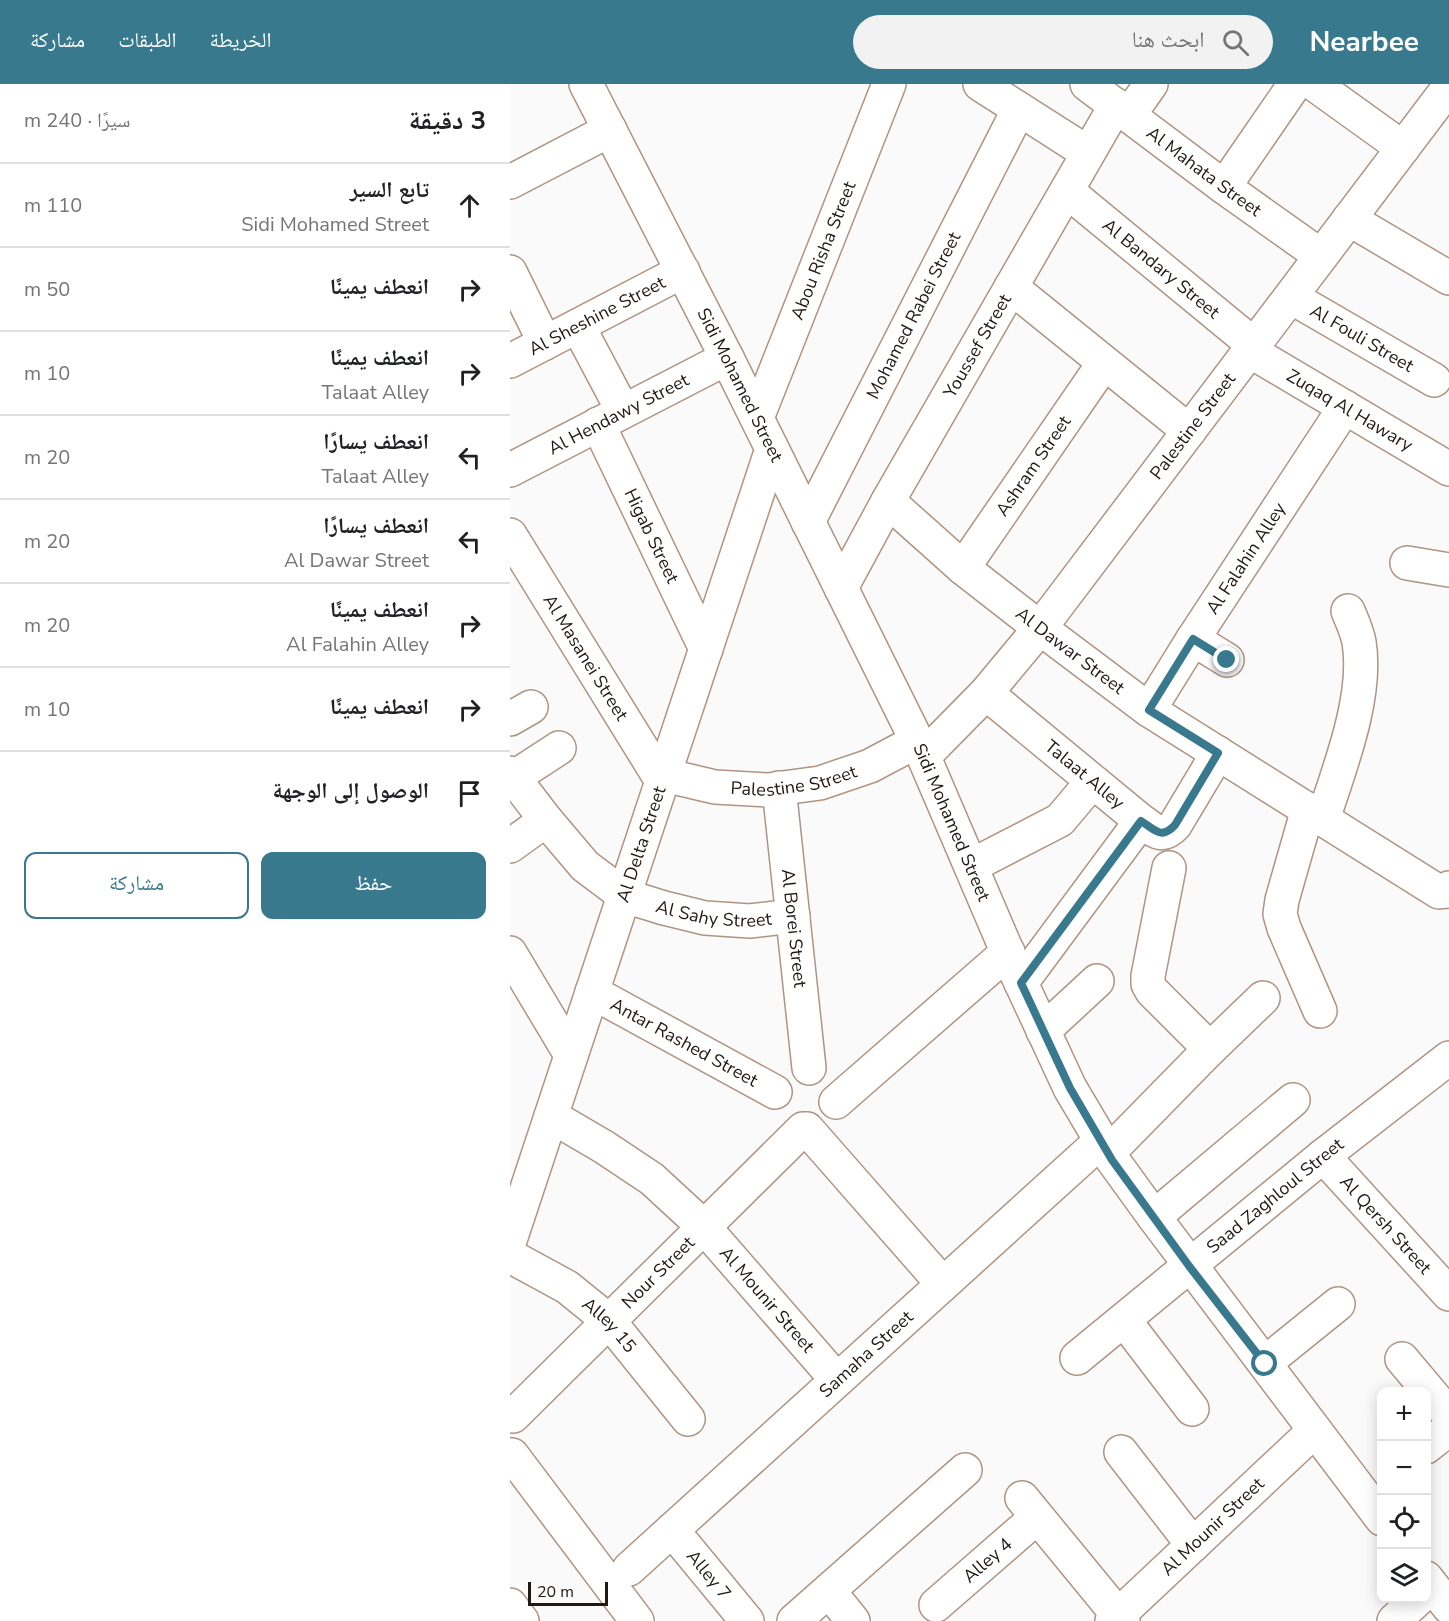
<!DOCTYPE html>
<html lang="ar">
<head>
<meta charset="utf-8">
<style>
  body { margin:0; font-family:"Nunito Sans","Noto Naskh Arabic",sans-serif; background:#f2f2f2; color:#202124; direction:rtl }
  .controls { position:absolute; right:18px; bottom:18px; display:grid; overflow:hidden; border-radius:12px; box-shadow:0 3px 15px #0003 }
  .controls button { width:54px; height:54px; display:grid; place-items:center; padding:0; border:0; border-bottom:2px solid #e0e0e0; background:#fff; color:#202124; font:30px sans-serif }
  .scale { position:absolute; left:18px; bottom:15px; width:80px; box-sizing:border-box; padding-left:6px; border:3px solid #221811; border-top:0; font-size:16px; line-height:21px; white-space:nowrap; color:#221811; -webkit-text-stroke:4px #fafafa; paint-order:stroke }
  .stop { position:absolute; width:18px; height:18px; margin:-14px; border:4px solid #39798d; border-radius:50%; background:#fff }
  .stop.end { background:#39798d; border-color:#fff; box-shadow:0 2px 6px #0008 }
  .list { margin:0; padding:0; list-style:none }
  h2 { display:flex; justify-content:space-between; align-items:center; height:78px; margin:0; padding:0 24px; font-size:26px }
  h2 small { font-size:20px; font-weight:400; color:#757577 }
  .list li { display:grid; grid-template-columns:39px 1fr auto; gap:18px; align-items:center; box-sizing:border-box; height:84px; padding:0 24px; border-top:2px solid #e0e0e0 }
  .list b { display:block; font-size:22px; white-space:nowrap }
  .list p { margin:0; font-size:20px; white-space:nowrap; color:#757577 }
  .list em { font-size:20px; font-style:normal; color:#757577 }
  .actions { display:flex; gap:12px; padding:18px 24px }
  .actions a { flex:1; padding:14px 0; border:2px solid #39798d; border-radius:12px; text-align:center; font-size:21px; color:#39798d }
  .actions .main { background:#39798d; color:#fff }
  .icon { flex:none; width:33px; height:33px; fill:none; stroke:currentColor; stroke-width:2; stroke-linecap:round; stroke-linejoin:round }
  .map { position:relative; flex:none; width:939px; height:1537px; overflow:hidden; direction:ltr }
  header { display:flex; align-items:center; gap:36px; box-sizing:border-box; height:84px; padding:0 30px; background:#39798d; color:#fff }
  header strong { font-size:28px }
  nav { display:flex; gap:33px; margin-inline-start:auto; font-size:21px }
  .search { width:420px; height:54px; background:#f2f2f2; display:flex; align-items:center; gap:15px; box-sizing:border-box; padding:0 21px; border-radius:33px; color:#757577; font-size:22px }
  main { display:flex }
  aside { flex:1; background:#fff }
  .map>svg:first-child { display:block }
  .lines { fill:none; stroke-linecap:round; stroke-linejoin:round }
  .minor-casing { stroke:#b09482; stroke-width:36 }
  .minor { stroke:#fff; stroke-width:33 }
  .route { stroke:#39798d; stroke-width:8 }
  .labels { text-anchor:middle; stroke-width:4.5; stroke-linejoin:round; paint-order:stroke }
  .street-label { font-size:18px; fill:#221811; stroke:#fafafa }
</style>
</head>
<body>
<header>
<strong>Nearbee</strong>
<div class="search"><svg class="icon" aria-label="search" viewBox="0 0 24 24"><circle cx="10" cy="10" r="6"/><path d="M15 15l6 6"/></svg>ابحث هنا</div>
<nav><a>الخريطة</a><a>الطبقات</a><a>مشاركة</a></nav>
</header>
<main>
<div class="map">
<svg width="939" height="1537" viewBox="0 0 939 1537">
  <rect width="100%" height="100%" fill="#fafafa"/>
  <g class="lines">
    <g class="minor-casing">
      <g id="minor">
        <path id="s1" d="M76,0L217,274L407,657L506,888L560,1004L602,1075L644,1133L872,1435"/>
        <polyline points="470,0 578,69"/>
        <path id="s2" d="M577,0L714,103L811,172"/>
        <polyline points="804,0 893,64"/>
        <polyline points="619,31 641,0"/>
        <polyline points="0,98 100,46"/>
        <polyline points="714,103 785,0"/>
        <path id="s3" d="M557,107L744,261"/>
        <polyline points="839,135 939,194"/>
        <polyline points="0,188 35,259"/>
        <polyline points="501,203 679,347"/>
        <path id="s4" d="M781,213L924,296"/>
        <polyline points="68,242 113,327"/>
        <path id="s5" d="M740,267L939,385"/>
        <path id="s6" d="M0,277L173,187"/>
        <path id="s7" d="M247,334L379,0"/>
        <path id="s8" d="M88,340L196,565"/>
        <path id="s9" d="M0,386L217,274"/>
        <path id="s10" d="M378,417L453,484L530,544L639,626L929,808L937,807L939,804"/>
        <path id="s11" d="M298,438L509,25"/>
        <path id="s12" d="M0,451L152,697"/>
        <polyline points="897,479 939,486"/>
        <path id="s13" d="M453,484L594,279"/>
        <path id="s14" d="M331,504L378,417L606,21"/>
        <polyline points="683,555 717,576"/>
        <path id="s15" d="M476,609L631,737C645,746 651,756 665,741L708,669"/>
        <path id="s16" d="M639,626L683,555L835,323"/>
        <polyline points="0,635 21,623"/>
        <path id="s17" d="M414,672L476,609L530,544L939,3"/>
        <path id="s18" d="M0,689L36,736L75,782L115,812L154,824L195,834L240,837L283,832"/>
        <path id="s19" d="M154,691L205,703L258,706L310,699L360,682L407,657"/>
        <polyline points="3,694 49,664"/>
        <path id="s20" d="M269,704L299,984"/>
        <polyline points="798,725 772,816 770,830 774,844 810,927"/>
        <path d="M813,735C830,683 858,612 849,558C847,547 842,537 838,527"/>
        <polyline points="0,762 36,736"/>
        <polyline points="461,782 550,736 582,698"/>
        <polyline points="659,784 638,892 638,900 642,907 700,965"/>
        <polyline points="0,869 61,971"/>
        <polyline points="511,899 631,737"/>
        <path id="s21" d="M82,908L265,1008"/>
        <polyline points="533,947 587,897"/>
        <polyline points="326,1018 498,868"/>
        <path id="s22" d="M41,1032L94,1063L142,1095L194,1143L327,1296"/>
        <polyline points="297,1045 433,1200"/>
        <polyline points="598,1069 700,965 753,914"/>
        <path id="s23" d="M813,1072L939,1210"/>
        <polyline points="644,1133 783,1016"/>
        <path id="s24" d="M0,1156L262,365"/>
        <path id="s25" d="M0,1172L57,1203L99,1237L178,1335"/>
        <polyline points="614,1236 682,1325"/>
        <path id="s26" d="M567,1274L813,1072L939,974"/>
        <polyline points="892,1275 939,1331"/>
        <polyline points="755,1279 828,1220"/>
        <path id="s27" d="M3,1332L293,1045"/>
        <polyline points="916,1363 939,1345"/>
        <polyline points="611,1368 683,1461"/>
        <polyline points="2,1371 127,1537"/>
        <polyline points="512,1414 613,1537"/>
        <path id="s28" d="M162,1446L237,1537"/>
        <path id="s29" d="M119,1485L591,1057"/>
        <polyline points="916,1494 939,1523"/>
        <polyline points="319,1507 343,1537"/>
        <polyline points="0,1521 12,1537"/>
        <path id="s30" d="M426,1521L527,1433"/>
        <polyline points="284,1537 455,1386"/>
        <path id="s31" d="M602,1537L804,1347"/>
        <polyline points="884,1537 909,1514"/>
      </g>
    </g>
    <use href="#minor" class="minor"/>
  </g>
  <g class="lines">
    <path class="route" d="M717,576L683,555L639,626L708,669L665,741C651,756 645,746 631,737L511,899L560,1004L602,1076L679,1182L755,1280"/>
  </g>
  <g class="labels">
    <g class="street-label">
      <text dy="6" stroke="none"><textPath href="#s2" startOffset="146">Al Mahata Street</textPath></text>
      <text dy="6" stroke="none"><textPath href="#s7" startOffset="180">Abou Risha Street</textPath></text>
      <text dy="6" stroke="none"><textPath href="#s3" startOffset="122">Al Bandary Street</textPath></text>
      <text dy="6" stroke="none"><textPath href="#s11" startOffset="232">Mohamed Rabei Street</textPath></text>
      <text dy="6" stroke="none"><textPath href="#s6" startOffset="98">Al Sheshine Street</textPath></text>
      <text dy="6" stroke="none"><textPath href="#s4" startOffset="82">Al Fouli Street</textPath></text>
      <text dy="6" stroke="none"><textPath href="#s14" startOffset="278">Youssef Street</textPath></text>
      <text dy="6" stroke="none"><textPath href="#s1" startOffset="338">Sidi Mohamed Street</textPath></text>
      <text dy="6" stroke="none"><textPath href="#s5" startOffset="116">Zuqaq Al Hawary</textPath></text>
      <text dy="6" stroke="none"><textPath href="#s9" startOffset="122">Al Hendawy Street</textPath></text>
      <text dy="6" stroke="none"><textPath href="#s17" startOffset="426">Palestine Street</textPath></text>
      <text dy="6" stroke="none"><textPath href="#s13" startOffset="124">Ashram Street</textPath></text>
      <text dy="6" stroke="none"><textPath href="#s8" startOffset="124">Higab Street</textPath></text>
      <text dy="6" stroke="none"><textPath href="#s16" startOffset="180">Al Falahin Alley</textPath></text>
      <text dy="6" stroke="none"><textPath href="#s10" startOffset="236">Al Dawar Street</textPath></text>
      <text dy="6" stroke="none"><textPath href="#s12" startOffset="144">Al Masanei Street</textPath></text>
      <text dy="6" stroke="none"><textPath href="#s15" startOffset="128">Talaat Alley</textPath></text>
      <text dy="6" stroke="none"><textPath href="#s19" startOffset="132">Palestine Street</textPath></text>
      <text dy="6" stroke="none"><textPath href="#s1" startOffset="824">Sidi Mohamed Street</textPath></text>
      <text dy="6" stroke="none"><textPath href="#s24" startOffset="417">Al Delta Street</textPath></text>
      <text dy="6" stroke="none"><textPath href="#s18" startOffset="261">Al Sahy Street</textPath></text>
      <text dy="6" stroke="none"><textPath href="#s20" startOffset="141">Al Borei Street</textPath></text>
      <text dy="6" stroke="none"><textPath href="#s21" startOffset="105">Antar Rashed Street</textPath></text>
      <text dy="6" stroke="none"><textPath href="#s26" startOffset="256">Saad Zaghloul Street</textPath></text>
      <text dy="6" stroke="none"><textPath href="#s23" startOffset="93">Al Qersh Street</textPath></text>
      <text dy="6" stroke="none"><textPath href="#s27" startOffset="204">Nour Street</textPath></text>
      <text dy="6" stroke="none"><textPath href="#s22" startOffset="286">Al Mounir Street</textPath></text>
      <text dy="6" stroke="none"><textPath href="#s25" startOffset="122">Alley 15</textPath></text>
      <text dy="6" stroke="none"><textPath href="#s29" startOffset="320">Samaha Street</textPath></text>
      <text dy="6" stroke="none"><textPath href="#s31" startOffset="138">Al Mounir Street</textPath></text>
      <text dy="6" stroke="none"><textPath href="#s30" startOffset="68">Alley 4</textPath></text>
      <text dy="6" stroke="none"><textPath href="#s28" startOffset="58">Alley 7</textPath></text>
    </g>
  </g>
</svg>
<div class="controls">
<button>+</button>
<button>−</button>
<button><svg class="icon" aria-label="locate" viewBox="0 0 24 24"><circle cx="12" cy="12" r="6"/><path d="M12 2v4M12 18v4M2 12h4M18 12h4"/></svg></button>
<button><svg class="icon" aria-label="layers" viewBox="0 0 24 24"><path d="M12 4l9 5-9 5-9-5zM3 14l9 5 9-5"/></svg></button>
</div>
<div class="scale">20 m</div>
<div class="stop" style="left:755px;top:1280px"></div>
<div class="stop end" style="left:717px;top:576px"></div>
</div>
<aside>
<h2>3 دقيقة<small>سيرًا · 240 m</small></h2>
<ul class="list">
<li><svg class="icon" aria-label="ahead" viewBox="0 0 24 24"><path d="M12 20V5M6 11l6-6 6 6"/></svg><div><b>تابع السير</b><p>Sidi Mohamed Street</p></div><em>110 m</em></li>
<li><svg class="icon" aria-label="right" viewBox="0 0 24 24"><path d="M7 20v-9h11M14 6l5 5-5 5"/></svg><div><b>انعطف يمينًا</b></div><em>50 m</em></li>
<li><svg class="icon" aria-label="right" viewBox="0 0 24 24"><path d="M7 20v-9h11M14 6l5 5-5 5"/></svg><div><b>انعطف يمينًا</b><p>Talaat Alley</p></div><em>10 m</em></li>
<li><svg class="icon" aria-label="left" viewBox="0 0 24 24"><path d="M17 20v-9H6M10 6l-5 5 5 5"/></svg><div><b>انعطف يسارًا</b><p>Talaat Alley</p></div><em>20 m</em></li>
<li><svg class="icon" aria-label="left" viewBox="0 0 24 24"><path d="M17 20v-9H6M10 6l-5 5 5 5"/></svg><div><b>انعطف يسارًا</b><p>Al Dawar Street</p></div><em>20 m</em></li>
<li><svg class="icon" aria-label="right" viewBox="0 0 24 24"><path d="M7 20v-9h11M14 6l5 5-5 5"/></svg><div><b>انعطف يمينًا</b><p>Al Falahin Alley</p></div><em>20 m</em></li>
<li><svg class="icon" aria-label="right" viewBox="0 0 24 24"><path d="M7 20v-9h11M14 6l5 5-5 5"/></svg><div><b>انعطف يمينًا</b></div><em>10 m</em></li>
<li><svg class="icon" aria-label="arrive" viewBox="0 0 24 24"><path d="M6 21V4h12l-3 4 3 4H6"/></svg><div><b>الوصول إلى الوجهة</b></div></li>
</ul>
<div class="actions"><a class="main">حفظ</a><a>مشاركة</a></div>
</aside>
</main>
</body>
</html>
